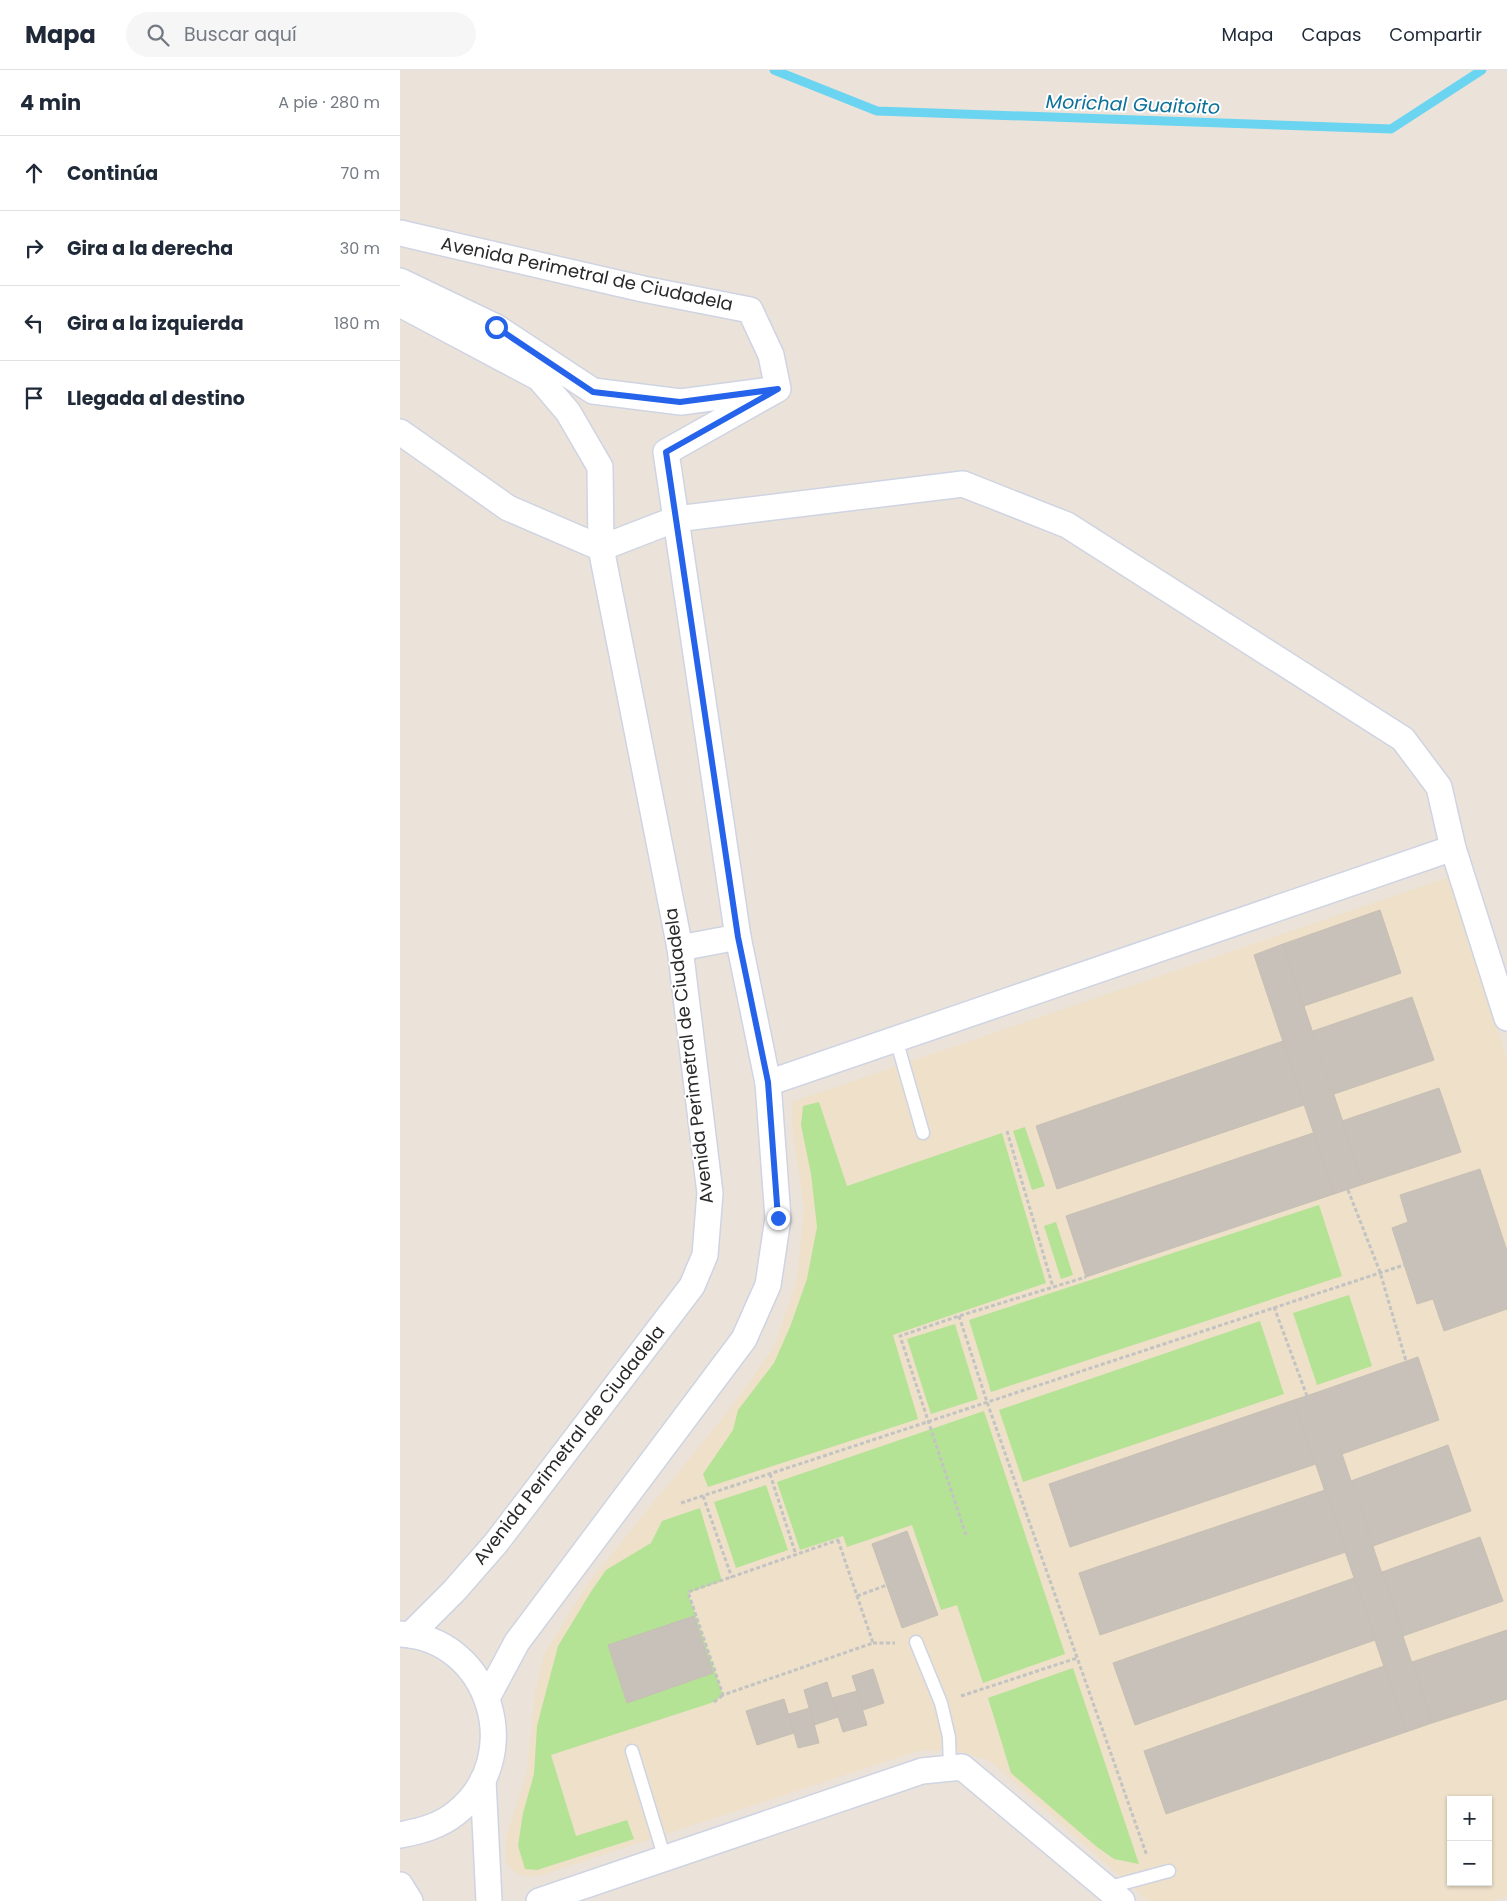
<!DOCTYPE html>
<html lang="es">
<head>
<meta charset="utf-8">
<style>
  body { margin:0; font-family:Poppins,sans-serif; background:#f6f6f7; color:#1f2937 }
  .controls { position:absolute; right:15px; bottom:15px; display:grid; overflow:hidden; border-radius:0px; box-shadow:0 1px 4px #0004 }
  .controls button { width:45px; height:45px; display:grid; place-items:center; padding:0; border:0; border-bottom:1px solid #e0e1e3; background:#fff; color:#1f2937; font:25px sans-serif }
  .stop { position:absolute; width:15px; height:15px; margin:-11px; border:4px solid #2563eb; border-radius:50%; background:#fff }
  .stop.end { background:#2563eb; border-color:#fff; box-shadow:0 1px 5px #0008 }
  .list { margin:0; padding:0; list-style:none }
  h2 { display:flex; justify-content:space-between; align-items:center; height:65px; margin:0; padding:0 20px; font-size:21px }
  h2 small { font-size:16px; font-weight:400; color:#747a83 }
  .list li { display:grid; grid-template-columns:32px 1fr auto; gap:15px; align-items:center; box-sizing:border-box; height:75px; padding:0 20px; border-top:1px solid #e0e1e3 }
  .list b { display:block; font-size:19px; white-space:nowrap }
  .list em { font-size:16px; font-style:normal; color:#747a83 }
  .icon { flex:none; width:28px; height:28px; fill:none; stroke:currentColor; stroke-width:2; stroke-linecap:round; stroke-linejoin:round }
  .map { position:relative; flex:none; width:1107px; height:1831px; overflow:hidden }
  header { display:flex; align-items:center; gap:30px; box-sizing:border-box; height:70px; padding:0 25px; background:#fff; border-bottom:1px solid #e0e1e3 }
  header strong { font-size:24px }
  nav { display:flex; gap:28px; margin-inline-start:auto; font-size:18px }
  .search { width:350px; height:45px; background:#f6f6f7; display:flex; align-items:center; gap:12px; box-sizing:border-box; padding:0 18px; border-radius:28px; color:#747a83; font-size:19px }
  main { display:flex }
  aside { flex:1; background:#fff }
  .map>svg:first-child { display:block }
  .education { fill:#eee0c9; fill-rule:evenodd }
  .green { fill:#b4e395 }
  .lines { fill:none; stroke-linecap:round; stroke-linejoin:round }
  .stream { stroke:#6bd4f0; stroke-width:9 }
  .building { fill:#c7c1b9; stroke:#c7bfb4 }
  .service-casing { stroke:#cfd4e2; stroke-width:15 }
  .minor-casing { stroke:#cfd4e2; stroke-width:28 }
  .path { stroke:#c3c3c3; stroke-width:3; stroke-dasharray:4 2.5; stroke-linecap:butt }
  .service { stroke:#fff; stroke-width:12 }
  .minor { stroke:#fff; stroke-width:25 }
  .route { stroke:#2563eb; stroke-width:6 }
  .labels { text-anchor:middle; stroke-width:4; stroke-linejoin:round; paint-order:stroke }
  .street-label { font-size:18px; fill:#292929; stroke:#fff }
  .water-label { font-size:19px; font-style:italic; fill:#0c719a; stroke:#fff }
</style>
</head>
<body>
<header>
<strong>Mapa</strong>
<div class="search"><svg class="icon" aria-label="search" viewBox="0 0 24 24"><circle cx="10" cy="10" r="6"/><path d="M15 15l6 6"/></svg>Buscar aquí</div>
<nav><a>Mapa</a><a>Capas</a><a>Compartir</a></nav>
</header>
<main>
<aside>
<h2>4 min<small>A pie · 280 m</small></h2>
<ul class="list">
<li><svg class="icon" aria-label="ahead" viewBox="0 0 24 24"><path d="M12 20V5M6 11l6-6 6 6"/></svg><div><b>Continúa</b></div><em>70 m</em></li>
<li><svg class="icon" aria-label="right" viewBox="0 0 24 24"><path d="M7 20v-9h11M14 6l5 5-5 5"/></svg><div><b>Gira a la derecha</b></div><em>30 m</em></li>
<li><svg class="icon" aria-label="left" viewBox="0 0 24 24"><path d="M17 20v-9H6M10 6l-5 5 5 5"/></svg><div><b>Gira a la izquierda</b></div><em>180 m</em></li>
<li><svg class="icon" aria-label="arrive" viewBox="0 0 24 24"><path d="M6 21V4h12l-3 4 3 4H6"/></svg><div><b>Llegada al destino</b></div></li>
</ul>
</aside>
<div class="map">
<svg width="1107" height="1831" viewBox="0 0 1107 1831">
  <rect width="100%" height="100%" fill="#ebe3da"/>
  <path class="education" d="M1049,807L1107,988V1826L1093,1831H748L590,1691L554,1680L518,1681L136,1807L118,1805L106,1793V1768L127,1702L135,1622L145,1583L188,1513L332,1336L374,1277L397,1210L404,1138L392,1056V1032ZM1051,1730H1088V1812H1051Z"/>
  <g class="green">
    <polygon points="419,1032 447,1116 602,1063 646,1213 493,1265 518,1349 308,1417 303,1404 333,1360 338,1340 374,1293 390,1257 407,1209 417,1157 411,1104 401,1055 403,1036"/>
    <polygon points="625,1057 645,1116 632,1120 613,1061"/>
    <polygon points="919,1135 942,1206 591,1322 569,1250"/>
    <polygon points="656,1152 673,1205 661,1209 644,1156"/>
    <polygon points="949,1225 972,1296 917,1315 893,1243"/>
    <polygon points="860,1251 884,1324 623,1412 599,1340"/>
    <polygon points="555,1254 578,1329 531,1344 507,1269"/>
    <polygon points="584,1341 665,1584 583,1613 557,1535 541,1540 512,1455 447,1477 443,1466 400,1480 377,1412"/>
    <polygon points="366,1415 388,1480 336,1498 314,1432"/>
    <polygon points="300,1438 322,1511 288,1523 323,1625 314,1632 151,1685 176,1766 227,1750 234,1769 137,1800 125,1799 118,1776 123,1743 134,1704 137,1656 158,1576 192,1520 206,1500 251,1473 262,1451"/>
    <polygon points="673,1598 739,1794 714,1789 697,1777 611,1703 588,1628"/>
  </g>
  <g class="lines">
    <polyline class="stream" points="374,0 477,41 991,59 1082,0"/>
  </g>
  <g class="building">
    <polygon points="980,840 1001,903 904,936 883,874"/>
    <polygon points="883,874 964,1114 934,1124 854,885"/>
    <polygon points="1012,927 1034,990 934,1024 913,961"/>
    <polygon points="883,971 904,1035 657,1119 636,1056"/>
    <polygon points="1039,1018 1061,1082 964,1114 942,1051"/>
    <polygon points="913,1063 934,1124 686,1207 666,1146"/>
    <polygon points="1080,1099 1107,1181 1107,1239 1044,1261 1033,1229 1017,1234 992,1158 1008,1152 1000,1125"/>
    <polygon points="1018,1287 1039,1350 942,1384 921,1321"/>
    <polygon points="921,1321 1032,1653 1006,1662 894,1330"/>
    <polygon points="894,1330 916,1394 670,1477 649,1414"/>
    <polygon points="1048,1375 1071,1441 973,1476 951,1411"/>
    <polygon points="925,1420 946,1482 700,1565 679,1503"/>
    <polygon points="507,1461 538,1545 502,1558 472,1474"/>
    <polygon points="1080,1467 1103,1531 1003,1566 982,1502"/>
    <polygon points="954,1508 975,1570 735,1655 713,1593"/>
    <polygon points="294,1546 313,1603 227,1633 208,1575"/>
    <polygon points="1107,1560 1107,1629 1032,1653 1012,1592"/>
    <polygon points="984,1596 1006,1662 766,1744 744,1681"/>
    <polygon points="473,1599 484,1633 463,1640 452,1606"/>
    <polygon points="427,1612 438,1647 414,1655 404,1620"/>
    <polygon points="457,1621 467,1655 443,1662 432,1628"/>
    <polygon points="384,1629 394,1663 357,1675 346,1641"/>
    <polygon points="410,1638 419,1673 398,1678 389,1644"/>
  </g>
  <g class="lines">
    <g class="service-casing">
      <g id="service">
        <polyline points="496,969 523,1063"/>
        <polyline points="516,1572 541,1633 549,1667 550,1698"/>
        <polyline points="232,1681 265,1789"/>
        <polyline points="706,1818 769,1801"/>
      </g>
    </g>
    <g class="minor-casing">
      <g id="minor">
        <polyline points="0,163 243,219 350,240 371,285 378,319 266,382 338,867 368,1013 378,1148 368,1215 344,1269 117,1572 87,1628"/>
        <polyline points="0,211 96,257 193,321 281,332 364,321"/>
        <polyline points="0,234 139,308 168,342 200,397 201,478 280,878 310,1123 305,1185 292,1216 96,1473 55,1520 10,1565"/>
        <polyline points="0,362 108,438 201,478 276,449 563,414 667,455 1003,669 1039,717 1053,778 1107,948"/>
        <polyline points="280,878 338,867"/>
        <polyline points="368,1013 1053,778"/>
        <path d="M0,1564C90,1568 127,1687 56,1743C40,1756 21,1761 0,1765"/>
        <polyline points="83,1710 89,1831"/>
        <polyline points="0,1815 10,1831"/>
        <polyline points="139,1831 522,1701 562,1697 722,1831"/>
      </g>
    </g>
    <g class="path">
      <polyline points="607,1061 653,1217"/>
      <polyline points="948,1120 980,1202 1006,1291"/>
      <polyline points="874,1237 907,1326"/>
      <polyline points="559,1246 587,1332 747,1786"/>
      <polyline points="370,1404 396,1485"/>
      <polyline points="303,1426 332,1508"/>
      <polyline points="281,1433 1004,1195"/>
      <polyline points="566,1465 500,1266 559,1246 686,1207"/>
      <polygon points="438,1470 473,1573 323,1625 288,1522"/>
      <polyline points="457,1526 487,1515"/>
      <polyline points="473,1573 495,1573"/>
      <polyline points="561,1626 677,1588"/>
      <polyline points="314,1632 323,1625"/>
    </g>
    <use href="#service" class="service"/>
    <use href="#minor" class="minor"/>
  </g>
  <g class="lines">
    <polyline class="route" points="96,257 193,322 280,332 378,319 266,382 338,867 368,1012 378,1148"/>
  </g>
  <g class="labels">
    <g class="street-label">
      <text transform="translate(187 204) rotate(12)" y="6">Avenida Perimetral de Ciudadela</text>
      <text transform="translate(289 986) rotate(-97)" y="6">Avenida Perimetral de Ciudadela</text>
      <text transform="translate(169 1375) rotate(-52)" y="6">Avenida Perimetral de Ciudadela</text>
    </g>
    <g class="water-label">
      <text transform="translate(733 34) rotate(2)" y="7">Morichal Guaitoito</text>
    </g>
  </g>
</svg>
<div class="controls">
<button>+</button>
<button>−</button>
</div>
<div class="stop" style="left:96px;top:257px"></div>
<div class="stop end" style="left:378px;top:1148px"></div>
</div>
</main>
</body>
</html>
